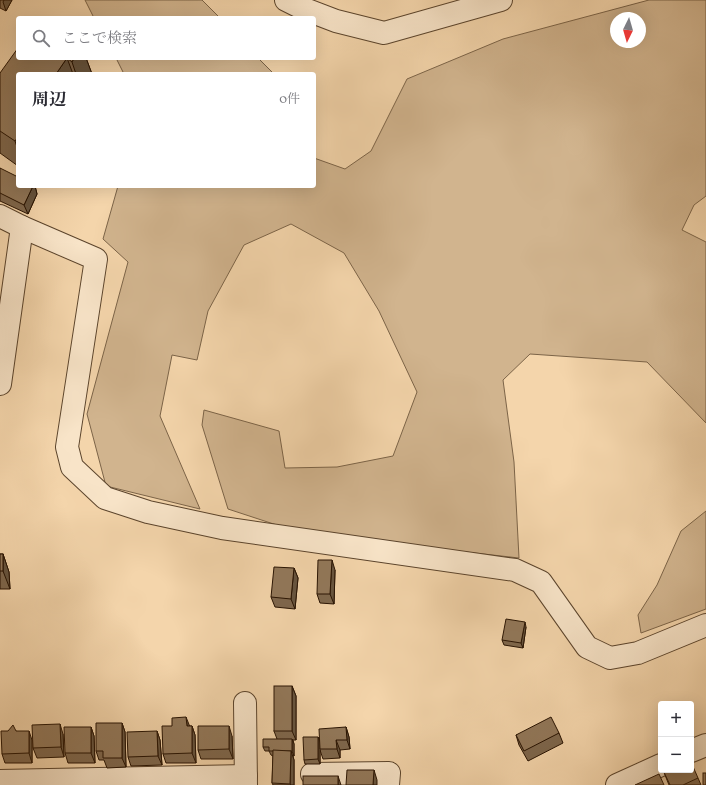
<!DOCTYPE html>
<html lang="ja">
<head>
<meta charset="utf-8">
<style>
  body { margin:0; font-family:Vollkorn,"Noto Serif JP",serif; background:#f7f7f7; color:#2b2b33 }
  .controls { position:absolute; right:12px; bottom:12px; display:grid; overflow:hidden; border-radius:4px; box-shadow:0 4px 16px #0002 }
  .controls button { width:36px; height:36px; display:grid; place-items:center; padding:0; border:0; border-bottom:1px solid #e1e1e2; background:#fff; color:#2b2b33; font:20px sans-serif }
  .compass { position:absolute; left:610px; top:12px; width:36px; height:36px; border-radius:50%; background:#fff; box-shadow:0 4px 16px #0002; rotate:185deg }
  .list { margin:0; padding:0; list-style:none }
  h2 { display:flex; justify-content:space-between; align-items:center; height:52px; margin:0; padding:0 16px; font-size:17px }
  h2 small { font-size:13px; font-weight:400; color:#7c7c81 }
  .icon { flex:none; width:22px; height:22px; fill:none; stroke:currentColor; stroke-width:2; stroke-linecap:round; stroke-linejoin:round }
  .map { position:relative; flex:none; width:706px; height:785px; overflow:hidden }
  .search { position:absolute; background:#fff; box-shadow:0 4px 16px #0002; left:16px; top:16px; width:300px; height:44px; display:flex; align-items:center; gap:10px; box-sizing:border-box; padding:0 14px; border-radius:4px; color:#7c7c81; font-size:15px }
  .panel { position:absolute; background:#fff; box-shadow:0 4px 16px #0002; left:16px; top:72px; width:300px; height:116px; border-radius:4px }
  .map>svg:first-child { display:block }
  .green { fill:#d1b48e; stroke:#7c6448; fill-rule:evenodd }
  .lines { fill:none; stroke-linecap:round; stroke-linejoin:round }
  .minor-casing { stroke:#5b442c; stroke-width:24 }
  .minor { stroke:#f8e4c8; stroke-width:22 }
  .wall { fill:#7e674d; stroke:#281302 }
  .shaded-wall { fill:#66543f; stroke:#281302 }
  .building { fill:#92785a; stroke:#281302 }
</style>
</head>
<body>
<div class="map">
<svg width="706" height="785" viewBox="0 0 706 785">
  <rect width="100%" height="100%" fill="#f4d5ab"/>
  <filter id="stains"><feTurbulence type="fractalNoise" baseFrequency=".005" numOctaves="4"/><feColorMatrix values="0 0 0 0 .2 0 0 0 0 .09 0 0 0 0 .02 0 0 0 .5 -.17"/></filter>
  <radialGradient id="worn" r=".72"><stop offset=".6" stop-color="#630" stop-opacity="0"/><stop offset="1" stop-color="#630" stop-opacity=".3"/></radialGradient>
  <g class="green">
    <polygon points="85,0 202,0 220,18 94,18"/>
    <path d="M649,0H706V196L694,205L682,230L706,242V423L647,362L530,354L503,380L514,462L519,558L395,544L298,532L228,509L202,425L204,410L279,431L285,468L337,467L393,456L417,392L379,311L344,253L291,224L244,245L208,311L197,360L172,355L160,416L200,509L106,486L87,414L128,262L103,239L118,186H314V158L345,169L371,151L407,79L503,39ZM616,18H640V42H616Z"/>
    <polygon points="116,58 258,58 274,74 124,74"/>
    <polygon points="706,511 706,609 641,633 638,615 657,585 681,531"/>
  </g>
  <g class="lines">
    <g class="minor-casing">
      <g id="minor">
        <polyline points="286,0 302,8 336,21 384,33 501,0"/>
        <polyline points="0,216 22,227 0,384"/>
        <polyline points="22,227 96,259 67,447 72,467 105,498 148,512 222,528 515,570 541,582 587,647 610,658 638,653 706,625"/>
        <polyline points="245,703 246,785"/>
        <polyline points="691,751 706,745"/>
        <polyline points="312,774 389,773 388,785"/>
        <polyline points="0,781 246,776"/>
        <polyline points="617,785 661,765"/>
      </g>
    </g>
    <use href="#minor" class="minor"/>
  </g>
  <g class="wall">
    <polygon points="0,0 12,0 6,11 0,8"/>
    <polygon points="18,58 86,58 92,74 18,74 18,166 0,153 0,73"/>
    <polygon points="0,168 18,186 35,186 37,194 28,214 0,201"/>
    <polygon points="0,554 3,554 9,572 10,589 0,589"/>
    <polygon points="294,568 298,578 295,609 275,607 271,597"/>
    <polygon points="335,570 334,604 320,603 317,594"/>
    <polygon points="526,627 523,648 504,645 502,640"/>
    <polygon points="292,686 296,696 296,740 293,740 294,744 294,756 293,756 294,760 294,785 273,785 272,783 273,756 271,755 269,751 265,751 263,747 277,739 274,731"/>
    <polygon points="122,723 125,732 126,767 107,768 104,760 99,760 96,751"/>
    <polygon points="172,726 192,726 195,735 196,763 166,763 163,754"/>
    <polygon points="91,727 94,736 95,763 68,763 65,753"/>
    <polygon points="346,727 349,737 350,749 340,750 340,758 323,759 320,750 320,764 305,764 304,760 318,737 319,741"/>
    <polygon points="16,731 32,740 32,763 5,763 2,754"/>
    <polygon points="157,731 160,740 162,765 131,766 128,757"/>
    <polygon points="559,733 563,743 528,761 519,745 516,735"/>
    <polygon points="63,734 64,757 37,758 33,748"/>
    <polygon points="232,736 233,759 201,759 198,750"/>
    <polygon points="663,770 698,778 701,785 669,785"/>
  </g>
  <g class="shaded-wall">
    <polygon points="4,0 12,0 6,11 3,2"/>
    <polygon points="67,58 73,74 56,74"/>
    <polygon points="74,58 86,58 92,74 76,74 72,62"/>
    <polygon points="18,137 18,150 15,141"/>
    <polygon points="33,186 35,186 37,194 28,214 24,205"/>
    <polygon points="3,554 9,572 10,589 3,571"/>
    <polygon points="332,560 335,570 334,604 330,594"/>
    <polygon points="294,568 298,578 295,609 291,599"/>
    <polygon points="525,622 526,627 523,648 521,643"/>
    <polygon points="292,686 296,696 296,740 292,731"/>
    <polygon points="186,717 190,727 187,726"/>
    <polygon points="122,723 125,732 126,767 122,758"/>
    <polygon points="60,724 63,734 64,757 61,747"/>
    <polygon points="192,726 195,735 196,763 192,753"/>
    <polygon points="229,726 232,736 233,759 229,749"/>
    <polygon points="91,727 94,736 95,763 91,753"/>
    <polygon points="346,727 349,737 350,749 347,740"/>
    <polygon points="29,731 32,740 32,763 29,753"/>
    <polygon points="157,731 160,740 162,765 158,756"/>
    <polygon points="318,737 320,742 320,764 318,759"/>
    <polygon points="292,739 294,744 294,756 292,751"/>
    <polygon points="336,740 340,750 340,758 337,749"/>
    <polygon points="291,751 294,760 294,785 291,785 290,784"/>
    <polygon points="374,770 377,780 377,785 373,785"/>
    <polygon points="338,776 341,785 338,785"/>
  </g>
  <g class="building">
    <polygon points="18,48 18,58 74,58 72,62 67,58 56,74 18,74 18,137 15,141 0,131 0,73"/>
    <polygon points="0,168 18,177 18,186 33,186 24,205 0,193"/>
    <rect x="0" y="554" width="3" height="17"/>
    <polygon points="318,560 332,560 330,594 317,594"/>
    <polygon points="274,567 294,568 291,599 271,597"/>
    <polygon points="506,619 525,622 521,643 502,640"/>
    <rect x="274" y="686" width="18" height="45"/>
    <polygon points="186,717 187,726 192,726 192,753 163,754 162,726 172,726 172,718"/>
    <polygon points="551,717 559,733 524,751 516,735"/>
    <polygon points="96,723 122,723 122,758 103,758 103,751 96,751"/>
    <polygon points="60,724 61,747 33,748 32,725"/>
    <polygon points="13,725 16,731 29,731 29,753 2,754 1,731 8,731"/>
    <polygon points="198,726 229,726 229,749 198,750"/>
    <polygon points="64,727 91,727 91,753 65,753"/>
    <polygon points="346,727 347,740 336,740 337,749 320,749 319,729"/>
    <polygon points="157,731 158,756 128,757 127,732"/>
    <polygon points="303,737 318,737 318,759 304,760"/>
    <polygon points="263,739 292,739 292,751 269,751 269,747 263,747"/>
    <polygon points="273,750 291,751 290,784 272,783"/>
    <polygon points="691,762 698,778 683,785 670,785 663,770 691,770"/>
    <polygon points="347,770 374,770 373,785 346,785"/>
    <rect x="703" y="773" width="3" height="12"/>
    <polygon points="659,774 664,785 635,785"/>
    <rect x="303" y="776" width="35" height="9"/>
  </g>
  <rect width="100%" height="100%" filter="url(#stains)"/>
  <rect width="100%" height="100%" fill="url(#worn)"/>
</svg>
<div class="controls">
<button>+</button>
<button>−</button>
</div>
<svg class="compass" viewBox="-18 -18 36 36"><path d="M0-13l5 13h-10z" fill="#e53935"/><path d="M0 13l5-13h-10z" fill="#7c7c81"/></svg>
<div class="search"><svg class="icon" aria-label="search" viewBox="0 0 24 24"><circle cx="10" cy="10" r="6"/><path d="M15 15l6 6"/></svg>ここで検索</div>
<section class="panel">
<h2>周辺<small>0件</small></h2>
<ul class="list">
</ul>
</section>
</div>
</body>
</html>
